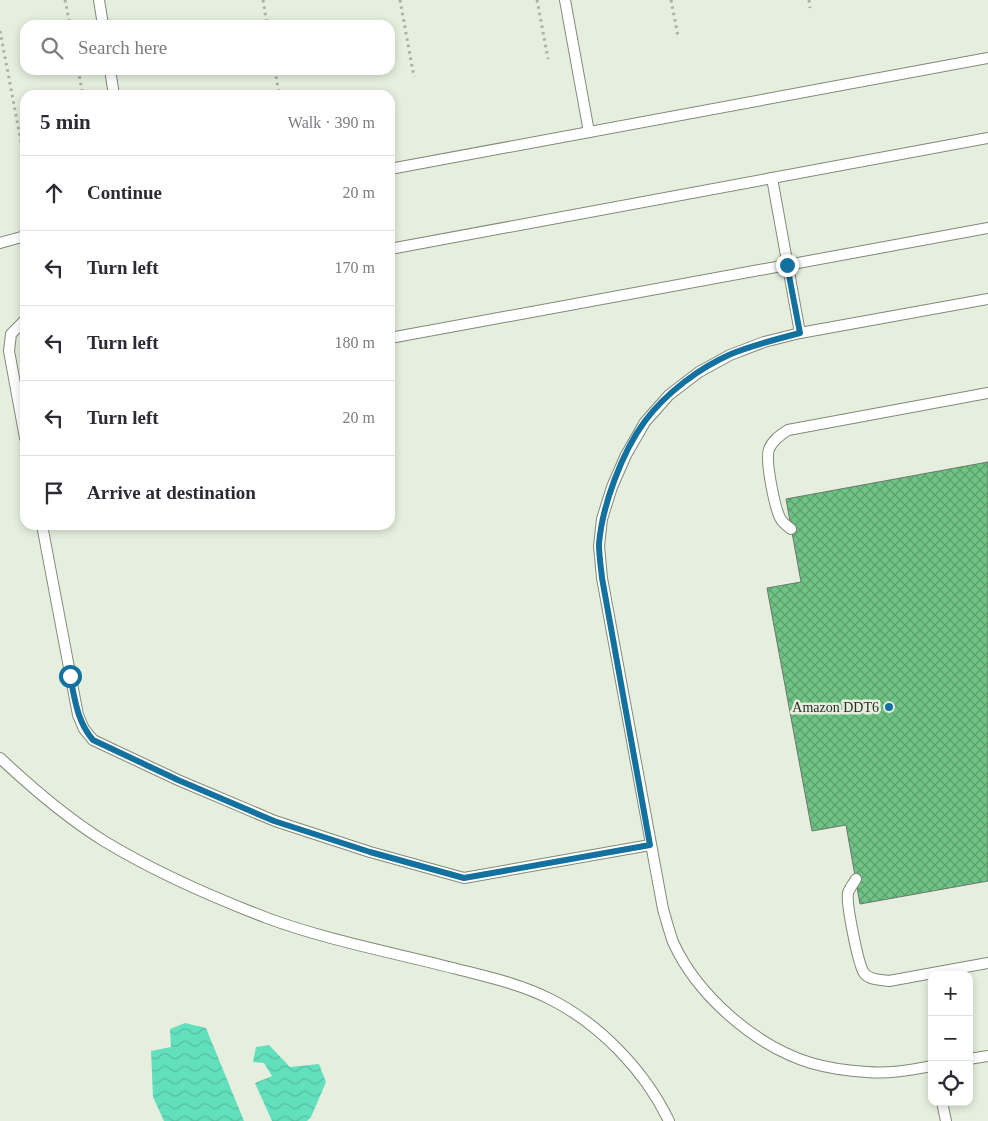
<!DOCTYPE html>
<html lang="en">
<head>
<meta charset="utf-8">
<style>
  body { margin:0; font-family:Georgia,serif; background:#f7f7f7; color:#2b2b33 }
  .controls { position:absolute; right:15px; bottom:15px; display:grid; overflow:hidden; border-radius:10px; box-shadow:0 2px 8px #0003 }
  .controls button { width:45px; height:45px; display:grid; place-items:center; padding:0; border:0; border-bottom:1px solid #e1e1e2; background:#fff; color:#2b2b33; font:25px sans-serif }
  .stop { position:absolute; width:15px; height:15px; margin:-11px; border:4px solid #12719f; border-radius:50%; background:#fff }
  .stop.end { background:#12719f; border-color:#fff; box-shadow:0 1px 5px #0008 }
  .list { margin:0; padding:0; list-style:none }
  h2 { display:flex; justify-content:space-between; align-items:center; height:65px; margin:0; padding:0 20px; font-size:21px }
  h2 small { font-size:16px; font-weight:400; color:#7c7c81 }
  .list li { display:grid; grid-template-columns:32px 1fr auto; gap:15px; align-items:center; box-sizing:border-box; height:75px; padding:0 20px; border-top:1px solid #e1e1e2 }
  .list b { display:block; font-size:19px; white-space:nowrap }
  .list em { font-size:16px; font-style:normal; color:#7c7c81 }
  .icon { flex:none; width:28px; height:28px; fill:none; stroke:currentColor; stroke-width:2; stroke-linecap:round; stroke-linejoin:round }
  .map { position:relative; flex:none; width:988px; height:1121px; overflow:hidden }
  .search { position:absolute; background:#fff; box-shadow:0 2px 8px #0003; left:20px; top:20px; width:375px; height:55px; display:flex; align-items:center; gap:12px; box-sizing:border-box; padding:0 18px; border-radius:15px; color:#7c7c81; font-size:19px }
  .panel { position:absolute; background:#fff; box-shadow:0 2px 8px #0003; left:20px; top:90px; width:375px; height:440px; border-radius:15px }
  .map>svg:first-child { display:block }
  .water { fill:url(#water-waves) }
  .building { fill:url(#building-cross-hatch); stroke:#6a786c }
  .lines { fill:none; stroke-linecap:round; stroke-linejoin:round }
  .service-casing { stroke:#818979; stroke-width:12 }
  .path { stroke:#aab1a3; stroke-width:3; stroke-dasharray:2.5 4; stroke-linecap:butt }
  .service { stroke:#fff; stroke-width:10 }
  .route { stroke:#12719f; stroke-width:6 }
  .poi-dot { fill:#12719f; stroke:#e6efde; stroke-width:2 }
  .labels { text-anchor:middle; stroke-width:5; stroke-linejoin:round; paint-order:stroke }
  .poi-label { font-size:14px; fill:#282b25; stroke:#e6efde; text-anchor:end }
</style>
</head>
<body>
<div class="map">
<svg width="988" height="1121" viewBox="0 0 988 1121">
  <defs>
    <pattern id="water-waves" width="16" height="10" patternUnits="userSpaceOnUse" patternTransform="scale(1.25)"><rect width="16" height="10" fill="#62dfbd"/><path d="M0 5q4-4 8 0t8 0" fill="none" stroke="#55c0a2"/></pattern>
    <pattern id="building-cross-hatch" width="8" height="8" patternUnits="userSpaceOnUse" patternTransform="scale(1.25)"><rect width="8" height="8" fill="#6fc485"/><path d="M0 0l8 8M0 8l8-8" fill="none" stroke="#5b9f6d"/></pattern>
  </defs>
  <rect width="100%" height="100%" fill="#e6efde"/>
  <g class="water">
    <polygon points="185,1023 206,1028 244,1121 164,1121 153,1097 151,1051 171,1047 170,1029"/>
    <polygon points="269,1045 290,1067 319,1064 326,1082 311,1117 307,1121 272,1121 255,1083 272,1076 264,1063 253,1062 256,1047"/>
  </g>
  <polygon class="building" points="988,462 988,881 860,904 846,825 812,831 767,588 801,582 786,499"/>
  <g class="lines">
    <g class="service-casing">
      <g id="service">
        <polyline points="99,0 103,25"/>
        <polyline points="565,0 589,132"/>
        <polyline points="110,70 114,95"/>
        <polyline points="390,169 988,58"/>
        <polyline points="772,178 800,333"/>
        <polyline points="0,243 25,236"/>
        <polyline points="390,249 988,138"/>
        <polyline points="25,320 11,334 9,351 25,438"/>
        <polyline points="390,338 988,228"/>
        <polyline points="42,525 78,715 84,729 93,740 178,780 275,821 370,852 464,878 650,845"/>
        <path d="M791,529C788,526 784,524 782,521C775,512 765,460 769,449C773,440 780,435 788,430L988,393"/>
        <path d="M0,758C32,788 67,818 104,841C155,872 212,897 267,918C326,940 395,953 457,969C488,977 521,984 550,999C600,1024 645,1071 669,1121"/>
        <path d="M856,879C853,884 849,889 848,893C846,903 858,964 864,973C869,980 881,980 889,981L988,963"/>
        <polyline points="969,1059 988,1056"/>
        <path d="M932,1066C910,1070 889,1074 867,1072C849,1071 828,1068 811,1063C755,1046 697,995 673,942C669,931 666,919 663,909L602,578L599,546L602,519L612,487L626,455L645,422L669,395L699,372L730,355L764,342L800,333L988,299"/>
        <polyline points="942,1102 946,1121"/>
      </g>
    </g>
    <g class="path">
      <polyline points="65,0 70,25"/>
      <polyline points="263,0 267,25"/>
      <polyline points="400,0 414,77"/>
      <polyline points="537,0 548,59"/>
      <polyline points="671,0 678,36"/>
      <polyline points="809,0 810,8"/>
      <polyline points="0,31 22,147"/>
      <polyline points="78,70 83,95"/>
      <polyline points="275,70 279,95"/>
    </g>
    <use href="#service" class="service"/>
  </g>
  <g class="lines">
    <path class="route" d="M70,676C75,700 77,721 93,740L178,780L274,821L370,852L464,878L650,845L602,578C601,567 599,556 599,544C602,506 622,452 645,421C666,393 699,368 731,354C753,345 777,339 800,333L787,265"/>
  </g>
  <circle class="poi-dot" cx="889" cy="707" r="5"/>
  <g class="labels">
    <g class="poi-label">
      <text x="879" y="712">Amazon DDT6</text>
    </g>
  </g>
</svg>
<div class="controls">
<button>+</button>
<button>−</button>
<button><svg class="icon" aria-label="locate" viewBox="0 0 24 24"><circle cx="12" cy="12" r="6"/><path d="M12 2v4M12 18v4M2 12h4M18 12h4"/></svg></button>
</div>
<div class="stop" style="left:70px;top:676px"></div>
<div class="stop end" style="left:787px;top:265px"></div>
<div class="search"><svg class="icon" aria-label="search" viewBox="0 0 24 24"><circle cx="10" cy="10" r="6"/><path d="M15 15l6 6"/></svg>Search here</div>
<section class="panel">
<h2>5 min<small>Walk · 390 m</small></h2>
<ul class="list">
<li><svg class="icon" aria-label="ahead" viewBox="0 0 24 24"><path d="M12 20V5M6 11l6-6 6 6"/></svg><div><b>Continue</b></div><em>20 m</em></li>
<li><svg class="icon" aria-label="left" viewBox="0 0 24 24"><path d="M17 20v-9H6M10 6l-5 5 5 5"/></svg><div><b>Turn left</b></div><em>170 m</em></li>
<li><svg class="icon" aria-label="left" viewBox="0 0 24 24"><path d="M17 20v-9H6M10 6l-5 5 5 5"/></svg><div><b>Turn left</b></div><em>180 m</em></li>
<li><svg class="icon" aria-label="left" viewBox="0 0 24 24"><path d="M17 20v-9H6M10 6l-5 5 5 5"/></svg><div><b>Turn left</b></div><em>20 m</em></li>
<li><svg class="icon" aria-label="arrive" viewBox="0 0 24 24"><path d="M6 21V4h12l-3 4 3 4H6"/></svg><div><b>Arrive at destination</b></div></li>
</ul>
</section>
</div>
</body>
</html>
